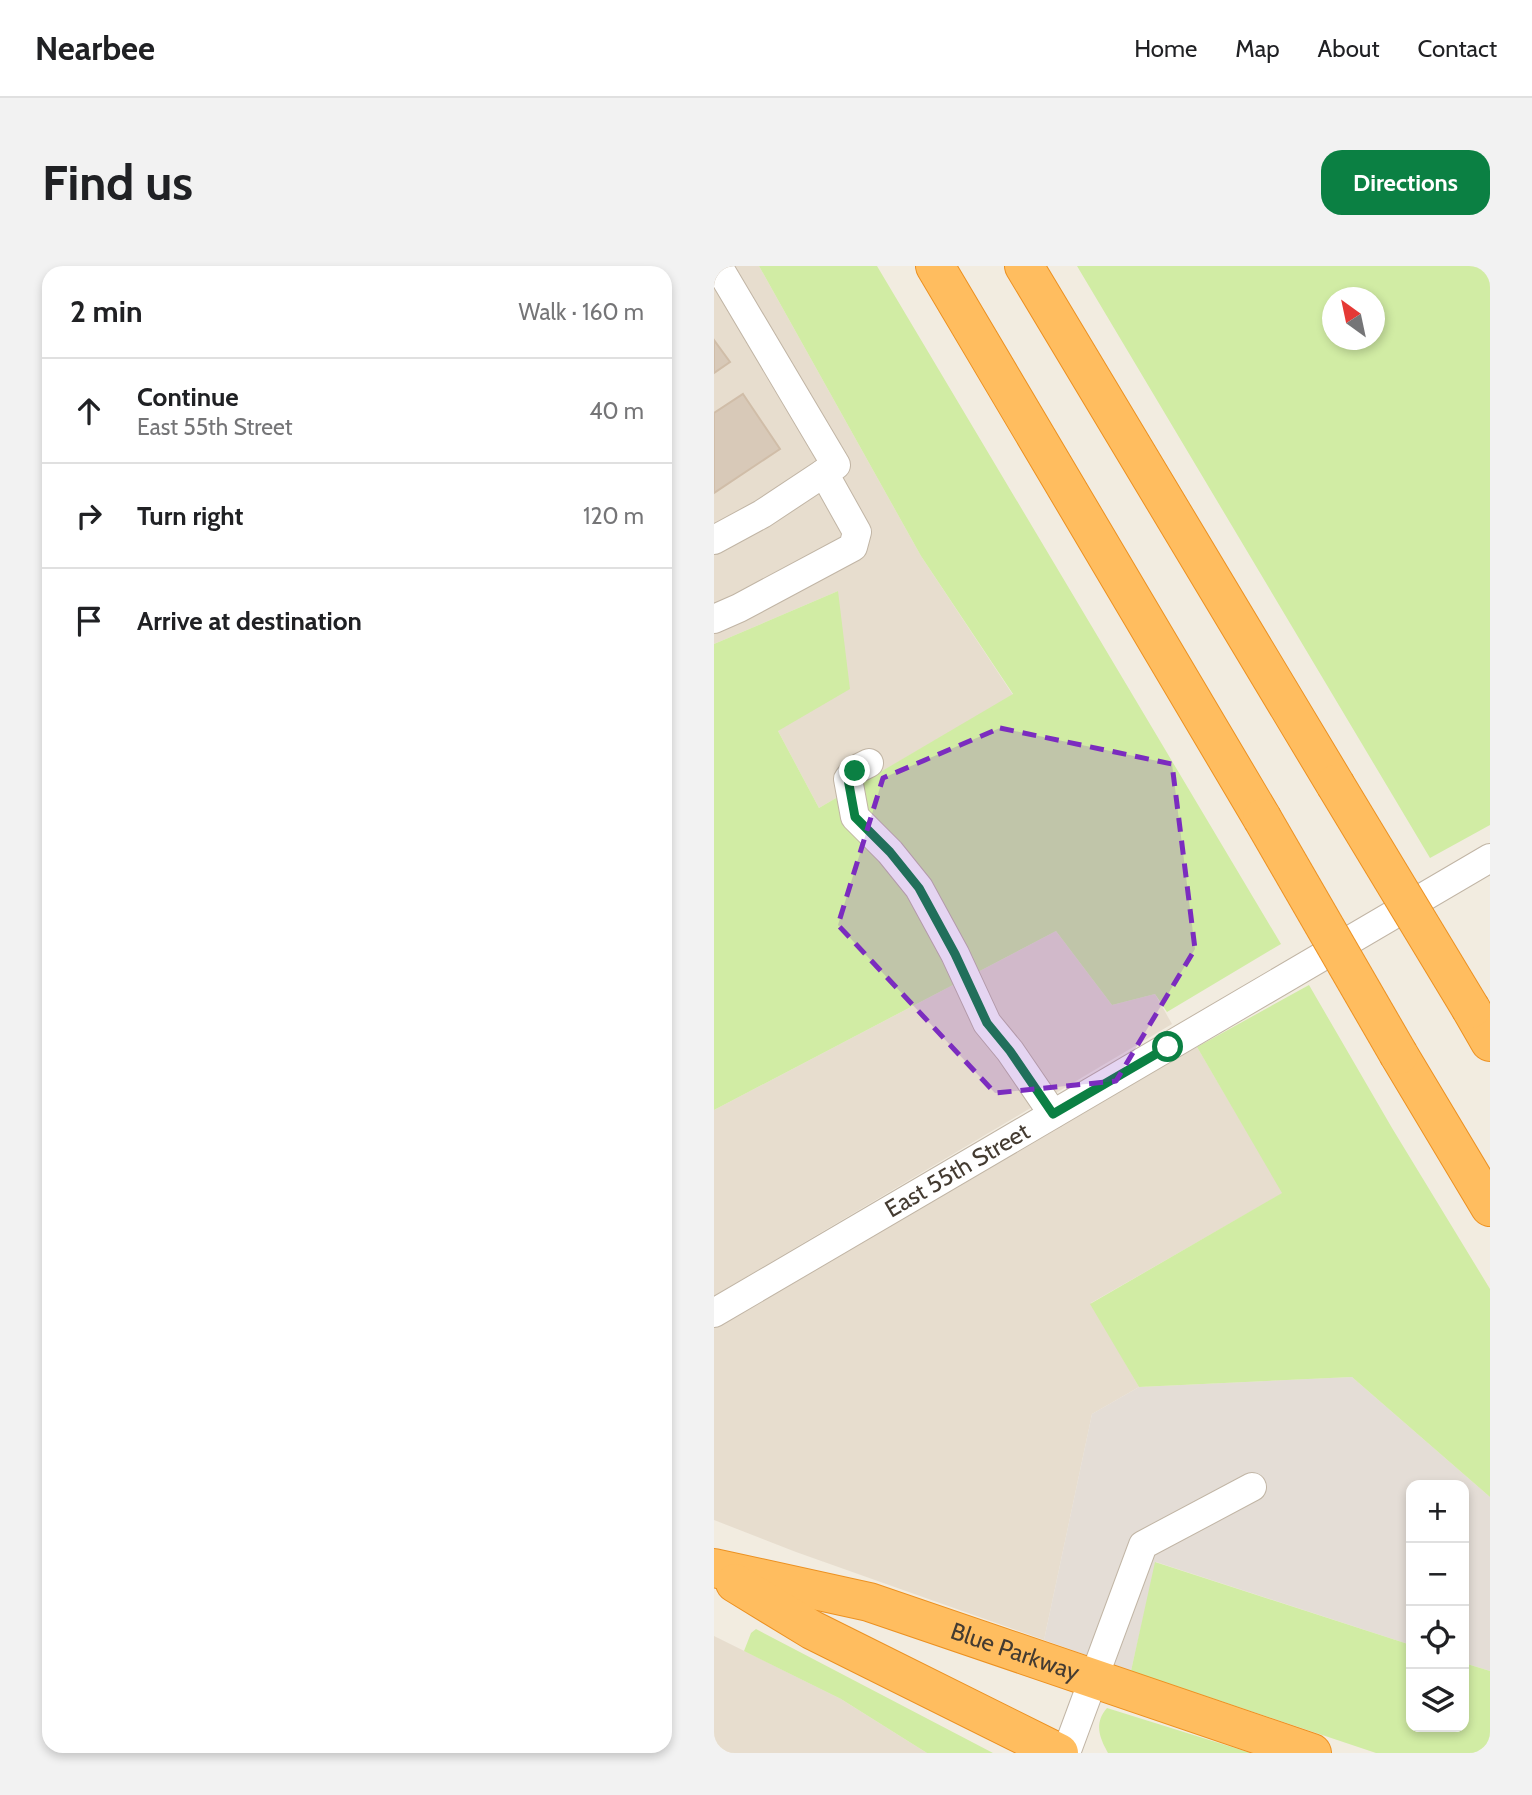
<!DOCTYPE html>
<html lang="en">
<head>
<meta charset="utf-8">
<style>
  body { margin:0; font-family:Cabin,sans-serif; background:#f2f2f2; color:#202124 }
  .controls { position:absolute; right:21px; bottom:21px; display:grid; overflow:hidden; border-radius:14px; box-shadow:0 4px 10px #0003 }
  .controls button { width:63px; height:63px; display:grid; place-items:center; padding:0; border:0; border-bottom:2px solid #e0e0e0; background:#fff; color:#202124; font:35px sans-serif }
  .compass { position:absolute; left:608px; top:21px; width:63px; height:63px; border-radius:50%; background:#fff; box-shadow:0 4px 10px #0003; rotate:327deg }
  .stop { position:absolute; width:21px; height:21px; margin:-16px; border:5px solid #0b8043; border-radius:50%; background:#fff }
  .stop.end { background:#0b8043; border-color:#fff; box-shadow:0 2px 7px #0008 }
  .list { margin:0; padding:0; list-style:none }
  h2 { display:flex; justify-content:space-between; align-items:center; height:91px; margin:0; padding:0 28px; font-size:30px }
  h2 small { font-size:23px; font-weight:400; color:#757577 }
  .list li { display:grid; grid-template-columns:46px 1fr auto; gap:21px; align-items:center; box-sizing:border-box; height:105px; padding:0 28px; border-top:2px solid #e0e0e0 }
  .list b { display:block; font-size:26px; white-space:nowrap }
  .list p { margin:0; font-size:23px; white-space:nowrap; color:#757577 }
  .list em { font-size:23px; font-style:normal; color:#757577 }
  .icon { flex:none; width:38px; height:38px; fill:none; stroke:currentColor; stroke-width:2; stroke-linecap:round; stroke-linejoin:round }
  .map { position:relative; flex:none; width:776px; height:1487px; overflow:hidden; border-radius:21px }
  header { display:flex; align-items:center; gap:42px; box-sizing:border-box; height:98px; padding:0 35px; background:#fff; border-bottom:2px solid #e0e0e0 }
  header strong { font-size:33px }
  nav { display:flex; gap:38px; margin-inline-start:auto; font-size:24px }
  .intro { display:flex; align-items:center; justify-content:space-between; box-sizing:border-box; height:168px; padding:0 42px }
  h1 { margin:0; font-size:49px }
  .button { padding:18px 32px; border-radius:21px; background:#0b8043; color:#fff; font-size:24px; font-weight:700 }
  main { display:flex; gap:42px; padding:0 42px }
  aside { flex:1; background:#fff; border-radius:21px; box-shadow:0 4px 10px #0003 }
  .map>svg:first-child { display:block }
  .residential { fill:#e7ddce }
  .industrial { fill:#e4ddd6 }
  .green { fill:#d1eca4; fill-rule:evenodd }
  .building { fill:#d8c9b8; stroke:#d0bda8; stroke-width:2 }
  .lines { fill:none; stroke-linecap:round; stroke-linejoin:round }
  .minor-casing { stroke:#c1b5a5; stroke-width:30 }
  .highway-casing { stroke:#ec9121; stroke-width:40 }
  .minor { stroke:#fff; stroke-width:28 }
  .highway { stroke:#ffbd5f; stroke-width:38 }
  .highway-bridge-casing { stroke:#ec9121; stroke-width:40; stroke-linecap:butt }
  .highway-bridge { stroke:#ffbd5f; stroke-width:38 }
  .route { stroke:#0b8043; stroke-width:9 }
  .marked { fill:#7b2cbf; fill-opacity:0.2; stroke:#7b2cbf; stroke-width:5; stroke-dasharray:14 9; stroke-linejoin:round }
  .labels { text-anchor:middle; stroke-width:7; stroke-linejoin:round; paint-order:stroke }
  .street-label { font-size:24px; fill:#443b31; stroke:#fff }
</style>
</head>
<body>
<header>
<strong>Nearbee</strong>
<nav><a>Home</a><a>Map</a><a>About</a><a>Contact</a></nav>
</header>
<div class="intro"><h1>Find us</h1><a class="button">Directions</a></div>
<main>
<aside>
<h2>2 min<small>Walk · 160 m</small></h2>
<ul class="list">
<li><svg class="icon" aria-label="ahead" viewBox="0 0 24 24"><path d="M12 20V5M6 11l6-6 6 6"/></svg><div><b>Continue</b><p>East 55th Street</p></div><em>40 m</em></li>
<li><svg class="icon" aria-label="right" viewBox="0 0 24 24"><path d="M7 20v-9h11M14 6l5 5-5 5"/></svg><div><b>Turn right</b></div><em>120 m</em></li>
<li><svg class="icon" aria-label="arrive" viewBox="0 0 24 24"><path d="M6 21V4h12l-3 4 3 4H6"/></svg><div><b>Arrive at destination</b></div></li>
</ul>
</aside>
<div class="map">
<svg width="776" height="1487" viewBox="0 0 776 1487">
  <rect width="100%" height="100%" fill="#f2ece0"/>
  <g class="residential">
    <polygon points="0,0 45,0 207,290 299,429 105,542 64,465 124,325 0,378"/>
    <polygon points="342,665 398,739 441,728 458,758 0,1030 0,844"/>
    <polygon points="483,781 569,927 377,1037 425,1121 378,1148 330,1374 82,1286 0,1254 0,1059"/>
    <polygon points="0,1370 127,1433 213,1487 0,1487"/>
  </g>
  <polygon class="industrial" points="638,1111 776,1231 776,1405 750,1397 750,1219 697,1219 697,1379 442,1296 417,1405 330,1374 378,1148 425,1121"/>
  <g class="green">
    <polygon points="45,0 163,0 567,678 453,746 441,728 398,739 342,665 0,844 0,378 124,325 136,423 64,465 105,542 299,428 207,290"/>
    <path d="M363,0H776V559L716,592ZM618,32H660V74H618Z"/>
    <polygon points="595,719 678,862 776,1023 776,1231 638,1111 425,1121 376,1038 568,927 483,781"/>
    <polygon points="441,1296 697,1379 697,1461 750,1461 750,1397 776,1405 776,1487 662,1487 417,1405"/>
    <polygon points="42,1363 279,1487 213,1487 127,1433 30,1385 37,1367"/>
    <path d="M393,1442L537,1487H394C385,1471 380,1457 393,1442Z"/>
  </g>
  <g class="building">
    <polygon points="0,74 16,96 0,107"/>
    <polygon points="29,128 66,183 0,227 0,147"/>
  </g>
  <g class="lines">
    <g class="minor-casing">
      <g id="minor">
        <polyline points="0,274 48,248 122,199 4,0"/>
        <polyline points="0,353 25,342 139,281 143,266 110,207"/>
        <polyline points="155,497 141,504 134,513 141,551 176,586 205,622 241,688 273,757 296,785 339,848"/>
        <path id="s1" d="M0,1047L776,592"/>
        <polyline points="352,1487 429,1279 538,1221"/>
      </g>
    </g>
    <g class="highway-casing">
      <g id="highway">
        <polyline points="221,0 548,552"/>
        <polyline points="310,0 621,518"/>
        <polyline points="757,743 776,776"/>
        <polyline points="685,789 776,941"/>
        <path id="s2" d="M0,1302L155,1336L598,1487"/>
        <polyline points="21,1317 98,1364 345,1487"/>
      </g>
    </g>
    <use href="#minor" class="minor"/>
    <use href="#highway" class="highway"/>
    <g class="highway-bridge-casing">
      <g id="highway-bridge">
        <polyline points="621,518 757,743"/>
        <polyline points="548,552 685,789"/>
      </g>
    </g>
    <use href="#highway-bridge" class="highway-bridge"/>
  </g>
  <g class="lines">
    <polyline class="route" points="141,505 134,513 141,551 176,586 205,622 241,688 273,757 296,785 339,848 454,781"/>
  </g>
  <path class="marked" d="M286,462L458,498L481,683L402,815L281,827L124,659L169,512Z"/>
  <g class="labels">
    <g class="street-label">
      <text dy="8" stroke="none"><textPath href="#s1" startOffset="282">East 55th Street</textPath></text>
      <text dy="8" stroke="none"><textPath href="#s2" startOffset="313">Blue Parkway</textPath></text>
    </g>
  </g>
</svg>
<div class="controls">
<button>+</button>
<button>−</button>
<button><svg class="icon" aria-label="locate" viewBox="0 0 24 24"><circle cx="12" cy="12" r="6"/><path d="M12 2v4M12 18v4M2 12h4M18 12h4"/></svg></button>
<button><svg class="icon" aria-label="layers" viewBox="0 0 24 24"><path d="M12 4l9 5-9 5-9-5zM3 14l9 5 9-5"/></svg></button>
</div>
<svg class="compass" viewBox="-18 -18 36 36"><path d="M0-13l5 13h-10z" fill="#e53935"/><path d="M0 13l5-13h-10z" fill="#757577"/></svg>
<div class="stop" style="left:454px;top:781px"></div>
<div class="stop end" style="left:141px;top:505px"></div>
</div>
</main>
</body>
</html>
